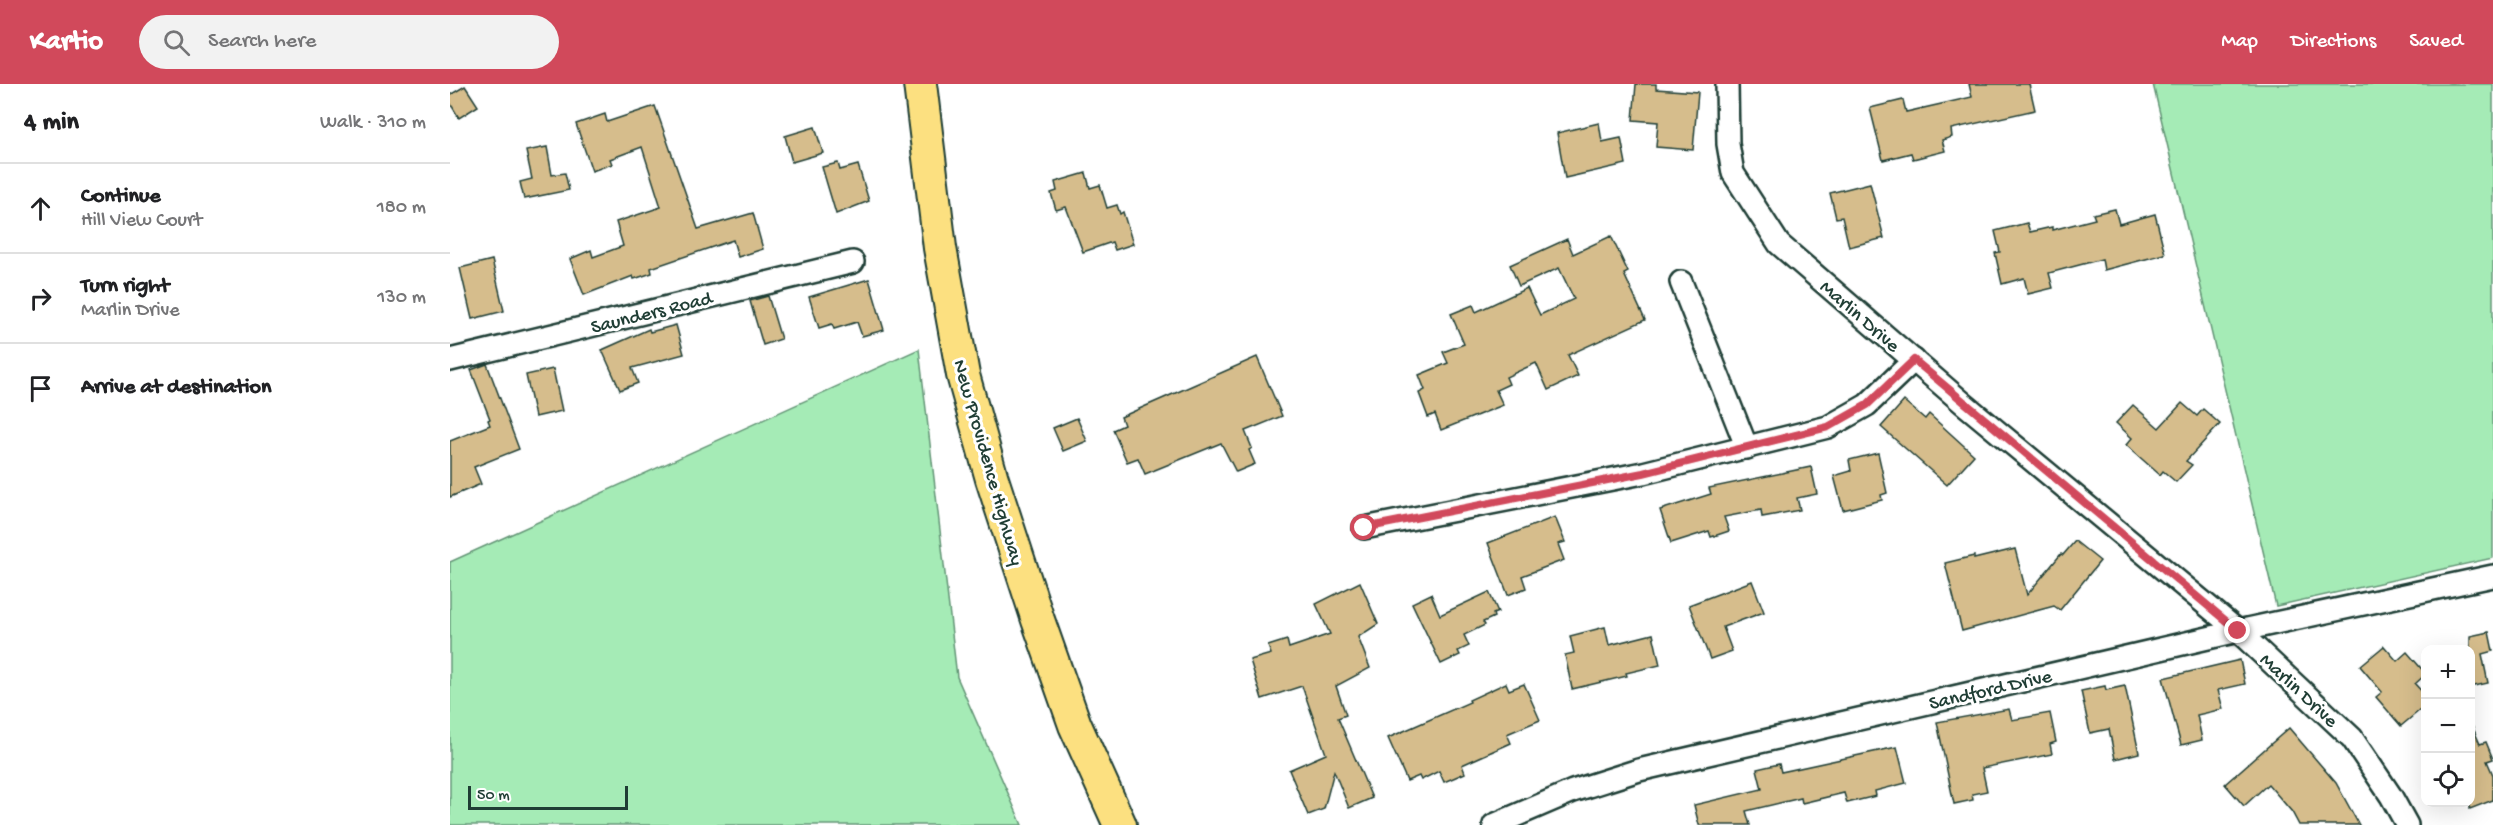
<!DOCTYPE html>
<html lang="en">
<head>
<meta charset="utf-8">
<style>
  body { margin:0; font-family:"Gochi Hand",sans-serif; background:#f2f2f2; color:#202124 }
  .controls { position:absolute; right:18px; bottom:18px; display:grid; overflow:hidden; border-radius:12px; box-shadow:0 6px 24px #0002 }
  .controls button { width:54px; height:54px; display:grid; place-items:center; padding:0; border:0; border-bottom:2px solid #e0e0e0; background:#fff; color:#202124; font:30px sans-serif }
  .scale { position:absolute; left:18px; bottom:15px; width:160px; box-sizing:border-box; padding-left:6px; border:3px solid #1f3d34; border-top:0; font-size:16px; line-height:21px; white-space:nowrap; color:#1f3d34; -webkit-text-stroke:4px #fff; paint-order:stroke }
  .stop { position:absolute; width:18px; height:18px; margin:-14px; border:4px solid #d1495b; border-radius:50%; background:#fff }
  .stop.end { background:#d1495b; border-color:#fff; box-shadow:0 2px 6px #0008 }
  .list { margin:0; padding:0; list-style:none }
  h2 { display:flex; justify-content:space-between; align-items:center; height:78px; margin:0; padding:0 24px; font-size:26px }
  h2 small { font-size:20px; font-weight:400; color:#757577 }
  .list li { display:grid; grid-template-columns:39px 1fr auto; gap:18px; align-items:center; box-sizing:border-box; height:90px; padding:0 24px; border-top:2px solid #e0e0e0 }
  .list b { display:block; font-size:22px; white-space:nowrap }
  .list p { margin:0; font-size:20px; white-space:nowrap; color:#757577 }
  .list em { font-size:20px; font-style:normal; color:#757577 }
  .icon { flex:none; width:33px; height:33px; fill:none; stroke:currentColor; stroke-width:2; stroke-linecap:round; stroke-linejoin:round }
  .map { position:relative; flex:none; width:2043px; height:741px; overflow:hidden }
  header { display:flex; align-items:center; gap:36px; box-sizing:border-box; height:84px; padding:0 30px; background:#d1495b; color:#fff }
  header strong { font-size:28px }
  nav { display:flex; gap:33px; margin-inline-start:auto; font-size:21px }
  .search { width:420px; height:54px; background:#f2f2f2; display:flex; align-items:center; gap:15px; box-sizing:border-box; padding:0 21px; border-radius:33px; color:#757577; font-size:22px }
  main { display:flex }
  aside { flex:1; background:#fff }
  .map>svg:first-child { display:block }
  .green { fill:#a5ebb6; stroke:#629475; stroke-width:1.5 }
  .building { fill:#d6bd8c; stroke:#1f3d34; stroke-width:1.5 }
  .lines { fill:none; stroke-linecap:round; stroke-linejoin:round }
  .minor-casing { stroke:#1f3d34; stroke-width:26 }
  .highway-casing { stroke:#1f3d34; stroke-width:36 }
  .minor { stroke:#fff; stroke-width:21 }
  .highway { stroke:#fce080; stroke-width:32 }
  .route { stroke:#d1495b; stroke-width:8 }
  .labels { text-anchor:middle; stroke-width:6; stroke-linejoin:round; paint-order:stroke }
  .street-label { font-size:20px; fill:#1f3d34; stroke:#fff }
</style>
</head>
<body>
<header>
<strong>Kartio</strong>
<div class="search"><svg class="icon" aria-label="search" viewBox="0 0 24 24"><circle cx="10" cy="10" r="6"/><path d="M15 15l6 6"/></svg>Search here</div>
<nav><a>Map</a><a>Directions</a><a>Saved</a></nav>
</header>
<main>
<aside>
<h2>4 min<small>Walk · 310 m</small></h2>
<ul class="list">
<li><svg class="icon" aria-label="ahead" viewBox="0 0 24 24"><path d="M12 20V5M6 11l6-6 6 6"/></svg><div><b>Continue</b><p>Hill View Court</p></div><em>180 m</em></li>
<li><svg class="icon" aria-label="right" viewBox="0 0 24 24"><path d="M7 20v-9h11M14 6l5 5-5 5"/></svg><div><b>Turn right</b><p>Marlin Drive</p></div><em>130 m</em></li>
<li><svg class="icon" aria-label="arrive" viewBox="0 0 24 24"><path d="M6 21V4h12l-3 4 3 4H6"/></svg><div><b>Arrive at destination</b></div></li>
</ul>
</aside>
<div class="map">
<svg width="2043" height="741" viewBox="0 0 2043 741">
  <rect width="100%" height="100%" fill="#fff"/>
  <filter id="ink" filterUnits="userSpaceOnUse"><feTurbulence type="fractalNoise" baseFrequency=".0167" numOctaves="2"/><feDisplacementMap in="SourceGraphic" scale="12" xChannelSelector="R" yChannelSelector="G"/><feConvolveMatrix kernelMatrix="1 2 1 2 8 2 1 2 1" color-interpolation-filters="sRGB"/></filter>
  <g filter="url(#ink)">
    <g class="green">
      <polygon points="1703,0 2043,0 2043,474 1826,522"/>
      <polygon points="469,265 507,593 572,741 0,741 0,478"/>
    </g>
    <g class="building">
      <polygon points="1186,0 1206,0 1206,5 1248,8 1243,66 1206,63 1208,38 1183,36"/>
      <polygon points="1519,0 1579,0 1585,26 1501,45 1502,53 1492,56 1495,67 1463,75 1461,69 1433,76 1420,24 1453,16 1456,28 1522,13"/>
      <polygon points="15,2 28,22 9,34 0,19 0,11"/>
      <polygon points="205,22 248,145 303,129 313,165 288,173 283,156 201,184 202,189 184,195 183,192 134,211 120,175 141,166 143,173 173,162 166,138 211,123 192,63 160,75 162,80 142,87 126,40 155,30 157,38"/>
      <polygon points="1149,39 1152,58 1171,54 1176,80 1115,94 1107,49"/>
      <polygon points="365,43 373,69 342,78 335,52"/>
      <polygon points="97,63 102,91 115,89 119,106 74,115 70,98 82,95 76,67"/>
      <polygon points="388,79 390,86 408,81 419,117 386,130 372,83"/>
      <polygon points="636,89 640,104 650,101 657,124 667,121 670,130 673,128 683,160 665,166 662,158 633,168 616,123 606,126 601,109 607,107 605,98"/>
      <polygon points="1420,99 1434,154 1399,163 1392,133 1386,134 1380,109"/>
      <polygon points="1665,125 1669,140 1705,130 1715,170 1654,186 1652,175 1599,189 1603,204 1578,210 1574,194 1552,200 1545,169 1550,168 1545,147 1577,139 1580,148 1602,143 1602,146 1645,135 1643,130"/>
      <polygon points="1161,152 1178,188 1174,190 1195,236 1118,271 1128,292 1098,306 1086,279 1056,293 1059,300 1046,306 1053,321 991,346 985,330 978,333 969,309 975,306 969,291 998,279 993,268 1014,260 1001,230 1023,221 1026,228 1077,204 1090,231 1124,215 1109,184 1069,202 1060,181 1117,155 1123,170"/>
      <polygon points="42,176 54,227 22,235 10,184"/>
      <polygon points="419,195 434,246 412,252 407,238 384,245 382,240 369,244 359,213"/>
      <polygon points="318,212 331,255 313,261 300,217"/>
      <polygon points="226,241 234,270 182,284 188,299 170,306 152,266 199,245 200,248"/>
      <polygon points="807,273 832,332 795,347 802,364 799,366 805,380 786,388 771,359 695,390 688,374 677,378 663,346 674,341 671,333"/>
      <polygon points="37,280 69,365 24,383 31,400 0,413 0,357 40,341 38,336 40,335 21,286"/>
      <polygon points="103,285 112,327 85,333 76,291"/>
      <polygon points="1454,317 1475,335 1479,330 1524,371 1497,401 1431,343"/>
      <polygon points="1732,319 1747,332 1753,325 1770,340 1736,377 1742,381 1726,398 1713,387 1710,391 1676,361 1682,354 1666,339 1683,321 1709,344"/>
      <polygon points="627,334 637,357 613,367 603,344"/>
      <polygon points="1428,369 1437,409 1431,411 1432,416 1393,426 1384,392 1401,387 1399,376"/>
      <polygon points="1361,383 1367,410 1347,414 1350,426 1312,433 1311,426 1274,433 1279,447 1261,453 1259,447 1221,459 1210,426 1261,410 1259,404"/>
      <polygon points="1105,433 1115,458 1108,460 1114,476 1072,492 1076,504 1058,511 1038,459"/>
      <polygon points="1625,457 1650,477 1610,526 1604,522 1512,547 1495,479 1524,472 1524,475 1565,465 1577,511 1611,470 1613,471"/>
      <polygon points="1302,497 1314,528 1273,543 1282,567 1260,575 1239,521"/>
      <polygon points="910,498 928,540 908,553 920,584 886,602 896,631 888,634 922,714 899,724 884,687 874,725 858,731 839,686 876,670 852,602 812,615 800,576 821,570 818,562 837,556 839,564 880,550 866,520"/>
      <polygon points="1039,508 1048,528 1043,530 1044,533 1033,538 1035,541 1014,551 1019,562 1008,567 1010,571 991,580 962,519 981,510 990,531"/>
      <polygon points="1155,543 1159,561 1203,550 1210,581 1176,589 1177,592 1122,605 1115,571 1124,569 1120,552"/>
      <polygon points="2039,548 2043,567 2032,570 2038,599 2020,603 2020,552"/>
      <polygon points="1934,562 1947,577 1957,568 1976,590 1965,600 1976,612 1976,621 1951,642 1926,613 1932,608 1910,582"/>
      <polygon points="1790,576 1795,600 1768,606 1773,625 1747,631 1752,656 1731,661 1713,594"/>
      <polygon points="1056,599 1059,606 1074,600 1090,636 1057,650 1061,659 1012,681 1015,689 994,698 989,687 971,696 969,692 957,697 938,654 1020,618 1019,616"/>
      <polygon points="1655,602 1656,606 1675,602 1689,669 1665,675 1659,645 1640,649 1631,607"/>
      <polygon points="1559,625 1562,636 1600,629 1606,658 1600,660 1602,670 1532,684 1537,707 1522,710 1523,716 1504,720 1487,638"/>
      <polygon points="2020,637 2030,660 2036,658 2043,675 2037,677 2043,691 2043,716 2020,725"/>
      <polygon points="1839,644 1886,699 1909,741 1849,741 1842,728 1818,700 1794,722 1775,700"/>
      <polygon points="1447,663 1456,699 1425,707 1426,712 1397,719 1394,709 1352,719 1351,714 1296,727 1300,741 1249,741 1244,721 1312,705 1307,685 1329,680 1331,688"/>
    </g>
    <g class="lines">
      <g class="minor-casing">
        <g id="minor">
          <polyline points="1277,0 1278,60 1283,89 1329,160 1513,319 1788,547 1902,654 1941,712 1957,741"/>
          <polyline points="1231,198 1297,364"/>
          <polyline points="0,276 403,178"/>
          <polyline points="914,444 1193,389 1378,343 1417,321 1464,276"/>
          <polyline points="1044,741 1123,707 1189,686 1788,547 2043,492"/>
        </g>
      </g>
      <g class="highway-casing">
        <polyline id="highway" points="470,0 490,164 513,291 542,395 588,536 625,641 670,741"/>
      </g>
      <use href="#minor" class="minor"/>
      <use href="#highway" class="highway"/>
    </g>
  </g>
  <g class="lines" filter="url(#ink)">
    <polyline class="route" points="914,444 1193,389 1378,343 1417,321 1464,276 1788,547"/>
  </g>
  <g class="labels">
    <g class="street-label">
      <text transform="translate(201 227) rotate(-14)" y="7">Saunders Road</text>
      <text transform="translate(1411 231) rotate(41)" y="7">Marlin Drive</text>
      <text transform="translate(540 378) rotate(74)" y="7">New Providence Highway</text>
      <text transform="translate(1540 604) rotate(-13)" y="7">Sandford Drive</text>
      <text transform="translate(1850 605) rotate(43)" y="7">Marlin Drive</text>
    </g>
  </g>
</svg>
<div class="controls">
<button>+</button>
<button>−</button>
<button><svg class="icon" aria-label="locate" viewBox="0 0 24 24"><circle cx="12" cy="12" r="6"/><path d="M12 2v4M12 18v4M2 12h4M18 12h4"/></svg></button>
</div>
<div class="scale">50 m</div>
<div class="stop" style="left:914px;top:444px"></div>
<div class="stop end" style="left:1788px;top:547px"></div>
</div>
</main>
</body>
</html>
